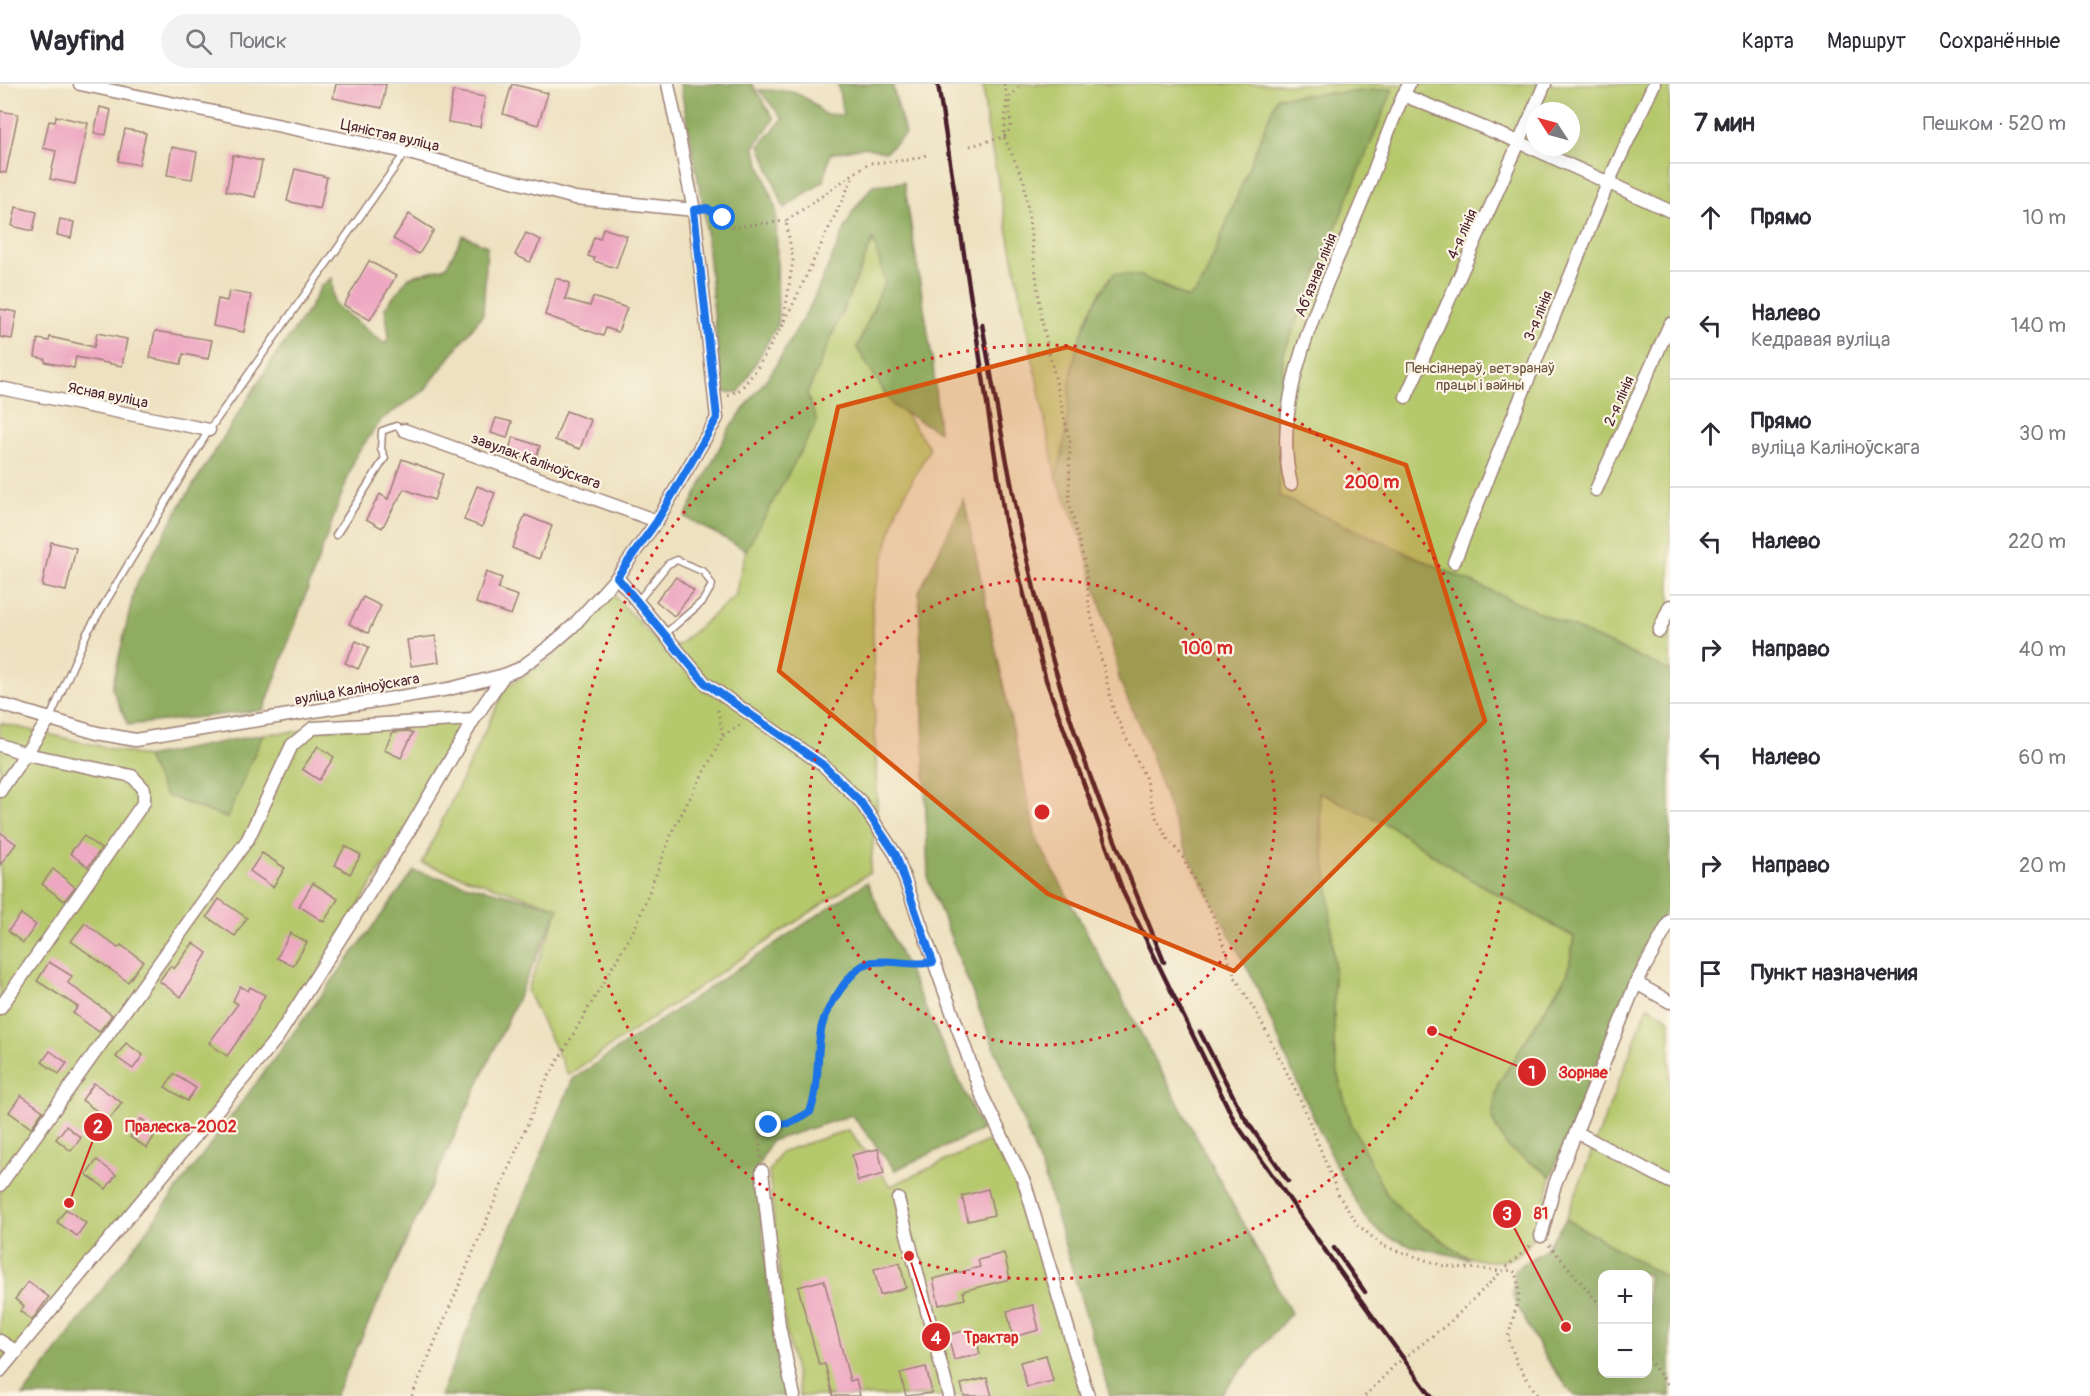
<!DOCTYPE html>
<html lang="ru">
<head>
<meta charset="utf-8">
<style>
  body { margin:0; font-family:Pangolin,sans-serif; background:#f2f2f3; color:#2b2b33 }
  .controls { position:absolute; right:18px; bottom:18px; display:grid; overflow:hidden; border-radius:12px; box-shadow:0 6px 24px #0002 }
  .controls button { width:54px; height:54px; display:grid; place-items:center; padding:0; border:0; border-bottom:2px solid #e1e1e2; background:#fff; color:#2b2b33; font:30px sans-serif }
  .compass { position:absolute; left:1526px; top:18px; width:54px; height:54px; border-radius:50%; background:#fff; box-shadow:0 6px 24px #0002; rotate:306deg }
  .stop { position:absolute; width:18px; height:18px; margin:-14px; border:4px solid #1a73e8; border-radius:50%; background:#fff }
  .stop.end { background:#1a73e8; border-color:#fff; box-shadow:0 2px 6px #0008 }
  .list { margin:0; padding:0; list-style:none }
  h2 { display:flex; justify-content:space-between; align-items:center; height:78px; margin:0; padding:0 24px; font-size:26px }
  h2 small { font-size:20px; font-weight:400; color:#7c7c81 }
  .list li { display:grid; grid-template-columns:39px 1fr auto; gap:18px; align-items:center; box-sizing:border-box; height:108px; padding:0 24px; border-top:2px solid #e1e1e2 }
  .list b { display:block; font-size:22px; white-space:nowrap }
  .list p { margin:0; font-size:20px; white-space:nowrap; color:#7c7c81 }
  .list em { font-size:20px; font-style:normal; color:#7c7c81 }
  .icon { flex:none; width:33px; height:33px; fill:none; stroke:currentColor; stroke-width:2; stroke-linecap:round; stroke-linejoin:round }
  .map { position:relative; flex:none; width:1670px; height:1312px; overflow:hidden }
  header { display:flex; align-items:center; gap:36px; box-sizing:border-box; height:84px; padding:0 30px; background:#fff; border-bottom:2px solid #e1e1e2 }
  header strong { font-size:28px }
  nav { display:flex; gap:33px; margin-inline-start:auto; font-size:21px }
  .search { width:420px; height:54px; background:#f2f2f3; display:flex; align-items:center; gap:15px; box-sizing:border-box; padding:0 21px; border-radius:33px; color:#7c7c81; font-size:22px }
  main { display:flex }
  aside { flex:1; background:#fff }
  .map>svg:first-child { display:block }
  .green { fill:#b6c86c; stroke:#80744c; stroke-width:1.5; fill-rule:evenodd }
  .forest { fill:#90ac60; stroke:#6d6646; stroke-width:1.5; fill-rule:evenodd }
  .building { fill:#eea8c2 }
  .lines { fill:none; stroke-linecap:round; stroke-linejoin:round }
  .lane-casing { stroke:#9c8076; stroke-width:9 }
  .street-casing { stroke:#9c8076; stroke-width:15 }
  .path { stroke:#9c8076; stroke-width:3; stroke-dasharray:1.5 4.5; stroke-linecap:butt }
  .lane { stroke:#fff; stroke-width:6 }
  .street { stroke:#fff; stroke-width:12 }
  .rail { stroke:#4a1f2b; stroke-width:4.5 }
  .route { stroke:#1a73e8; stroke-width:8 }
  .marked { fill:#d8530f; fill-opacity:0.2; stroke:#d8530f; stroke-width:4.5; stroke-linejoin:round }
  .ring { fill:none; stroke:#d62828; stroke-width:3; stroke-dasharray:3 6 }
  .labels { text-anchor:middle; stroke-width:4.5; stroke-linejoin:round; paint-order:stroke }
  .street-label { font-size:15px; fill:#4a1f2b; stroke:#fcf5e5 }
  .park-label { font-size:15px; fill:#6a523e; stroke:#fcf5e5 }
  .centre { fill:#d62828; stroke:#fcf5e5; stroke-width:3 }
  .ring-label { font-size:18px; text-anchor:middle; font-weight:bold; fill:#d62828; stroke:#fcf5e5; stroke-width:4.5; stroke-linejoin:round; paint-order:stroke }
  .leader { fill:none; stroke:#d62828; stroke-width:2 }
  .callout-dot { fill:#d62828; stroke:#fcf5e5; stroke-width:2 }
  .mark-label { font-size:18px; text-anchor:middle; font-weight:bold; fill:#fff }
  .callout-label { font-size:16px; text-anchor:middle; font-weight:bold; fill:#d62828; stroke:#fcf5e5; stroke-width:4.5; stroke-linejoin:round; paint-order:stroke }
</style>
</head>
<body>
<header>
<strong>Wayfind</strong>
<div class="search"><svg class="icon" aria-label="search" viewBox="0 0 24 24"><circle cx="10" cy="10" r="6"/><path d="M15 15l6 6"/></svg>Поиск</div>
<nav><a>Карта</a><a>Маршрут</a><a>Сохранённые</a></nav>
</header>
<main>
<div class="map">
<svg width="1670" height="1312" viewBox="0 0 1670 1312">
  <rect width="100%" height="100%" fill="#fcf5e5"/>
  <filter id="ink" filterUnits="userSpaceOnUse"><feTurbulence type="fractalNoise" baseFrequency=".0167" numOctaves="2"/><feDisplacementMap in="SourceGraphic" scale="12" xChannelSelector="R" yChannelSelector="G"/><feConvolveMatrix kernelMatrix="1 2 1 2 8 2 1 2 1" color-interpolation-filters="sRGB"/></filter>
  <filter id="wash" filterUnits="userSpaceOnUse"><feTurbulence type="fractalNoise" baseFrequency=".008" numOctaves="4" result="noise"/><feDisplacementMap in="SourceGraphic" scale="24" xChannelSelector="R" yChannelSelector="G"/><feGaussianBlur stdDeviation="1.35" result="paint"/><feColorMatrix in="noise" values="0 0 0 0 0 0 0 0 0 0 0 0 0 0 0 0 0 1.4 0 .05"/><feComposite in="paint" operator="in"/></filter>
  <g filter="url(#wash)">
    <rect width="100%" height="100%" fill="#ede1c0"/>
    <g class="green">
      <path d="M983,0H1670V587L1279,412L1283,271L1392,5L1277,13L1207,188L1196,208L1187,214L1162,200L1115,189C1093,212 1075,261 1071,293C1067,328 1067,360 1056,393L986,36ZM1535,27H1571V63H1535Z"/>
      <polygon points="874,154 885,197 857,264 930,364 897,425 872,517 877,721 870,788 568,991 527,907 559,824 422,779 506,603 549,576 613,510 668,570 735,512 746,466 777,410 807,310"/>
      <polygon points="474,635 277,954 0,1283 0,639 146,673 165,711 226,734 263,650"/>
      <path d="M1319,707L1392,743L1460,789L1574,853L1568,889L1497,1002L1492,1035L1507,1063L1551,1092C1543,1128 1538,1180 1490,1177C1462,1175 1456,1165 1434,1150C1425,1144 1413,1138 1404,1130C1365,1091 1337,1016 1334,961C1332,935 1335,909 1334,884C1332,825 1322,767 1319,707Z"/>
      <polygon points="1648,922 1670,935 1670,1196 1566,1135"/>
      <polygon points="848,1046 891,1102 988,1057 1019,1102 1081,1312 800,1312 785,1241 769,1088 780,1068"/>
    </g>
    <g class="forest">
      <polygon points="680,0 752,0 774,35 754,63 776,126 778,240 739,308 722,309 704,127"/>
      <path d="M838,0H892L905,50L886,68L863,63L830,70L824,97L784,124L760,61L783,35L759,6C791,6 801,6 824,30L843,31Z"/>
      <path d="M1393,5L1283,271L1279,412L1670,587V820L1640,872L1551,1092L1507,1063L1492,1035L1497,1002L1568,889L1574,853L1460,789L1392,743L1319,708L1321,758L1328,793L1334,885V964L1339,996L1352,1041L1385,1108L1406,1132L1469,1175L1408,1161L1384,1151L1366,1135L1339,1088L1291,985L1258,905L1192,779L1172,733L1146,657L1120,598L1113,564L1080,450L1056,393C1067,360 1067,328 1071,293C1075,261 1093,213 1115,189L1141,192L1187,214L1196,208L1207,188L1277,13Z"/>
      <polygon points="904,98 933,281 939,348 893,322 857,264 885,197 873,155 807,310 817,338 746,466 685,433 729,345 773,286 811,220 853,127 873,101"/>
      <polygon points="463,151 487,162 483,230 424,307 382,335 356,371 264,626 128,641 112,604 135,503 180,422 272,277 309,225 321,202 332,194 334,220 385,260 389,252 385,224 409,193 446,183"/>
      <polygon points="964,416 1036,754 1291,1229 1219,1312 1110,1312 1044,1091 928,795 919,508"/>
      <polygon points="263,650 227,734 165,711 146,673"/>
      <polygon points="414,787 559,824 335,1312 23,1312"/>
      <polygon points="867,798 982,1046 895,1086 852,1031 771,1057 756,1086 773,1243 787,1312 440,1312 573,995"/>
      <path d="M1566,1135L1670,1196V1312H1574L1544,1272L1513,1213L1515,1185L1543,1168ZM1602,1190H1648V1290H1602Z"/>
    </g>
    <g id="blocks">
      <g class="building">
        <polygon points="336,0 386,0 382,24 333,14"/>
        <polygon points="512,0 548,9 538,41 503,30"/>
        <polygon points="453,7 485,13 480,43 448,38"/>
        <polygon points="100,23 111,26 106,51 94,49"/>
        <polygon points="0,27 18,30 6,89 0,88"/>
        <polygon points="56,32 88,39 75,100 50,95 56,67 43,64 49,37 55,38"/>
        <polygon points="125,45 146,49 139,81 118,77"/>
        <polygon points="172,63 197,68 192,95 167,91"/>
        <polygon points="233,71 262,77 255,113 226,107"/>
        <polygon points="295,85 327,93 320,125 287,117"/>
        <polygon points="16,123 37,128 33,147 12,142"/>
        <polygon points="409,130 434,146 419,170 393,155"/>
        <polygon points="60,135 74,138 71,154 57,151"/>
        <polygon points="603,144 627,152 616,184 594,177 594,174 588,172 594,153 600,155"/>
        <polygon points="526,149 541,156 530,178 515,171"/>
        <polygon points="369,177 396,192 370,236 344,221"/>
        <polygon points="556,194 570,199 565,215 590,222 593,213 627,224 618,248 606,244 603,252 545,231"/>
        <polygon points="229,207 251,211 244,248 213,242 218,215 227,217"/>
        <polygon points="0,225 17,228 12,255 0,253"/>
        <polygon points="155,247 212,256 208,275 183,270 181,280 150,274"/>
        <polygon points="97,249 127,255 122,282 76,273 74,284 45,278 45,275 35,273 38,255 49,257 50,253 94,263"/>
        <polygon points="566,327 591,336 580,365 555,356"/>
        <polygon points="496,334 512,338 507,354 491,349"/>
        <polygon points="513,353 540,362 534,378 508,369"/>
        <polygon points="402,375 443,390 434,416 404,405 382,444 366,435 380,410 388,415"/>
        <polygon points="477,402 495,409 482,443 464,436"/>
        <polygon points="525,431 552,442 539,475 512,464"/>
        <polygon points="51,458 76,464 66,507 42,502"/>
        <polygon points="486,488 502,494 498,505 518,512 511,531 476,519"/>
        <polygon points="676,493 694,507 674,532 656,517"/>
        <polygon points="363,513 381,522 368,549 349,540"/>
        <polygon points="435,552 439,578 411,582 407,556"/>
        <polygon points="356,557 369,563 358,585 345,579"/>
        <polygon points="409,647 413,649 401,674 384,666 393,648"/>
        <polygon points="318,662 334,673 319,696 302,685"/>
        <polygon points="0,748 16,760 0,781"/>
        <polygon points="84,752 101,765 88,783 70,769"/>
        <polygon points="345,762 361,771 350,790 335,781"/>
        <polygon points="262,769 285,784 273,803 250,787"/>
        <polygon points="53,785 75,803 64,817 42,800"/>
        <polygon points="313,799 338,815 324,838 299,822"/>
        <polygon points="219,815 247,834 235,852 207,833"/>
        <polygon points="21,830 36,841 23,859 8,847"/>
        <polygon points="85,839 118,864 121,861 143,877 128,898 71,857"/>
        <polygon points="290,849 307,858 293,882 277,874"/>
        <polygon points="193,859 207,869 181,913 159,897 170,882 174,885"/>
        <polygon points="49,878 72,892 68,899 112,931 99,948 73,929 78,923 37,897"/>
        <polygon points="240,902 248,907 250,903 265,911 248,942 227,972 209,959 238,920 233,917"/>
        <polygon points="126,959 143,971 133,985 116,973"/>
        <polygon points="50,967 67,979 59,990 42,978"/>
        <polygon points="174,990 196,1004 187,1017 165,1003"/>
        <polygon points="94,999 122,1019 109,1036 82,1016"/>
        <polygon points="21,1011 43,1027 31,1044 9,1028"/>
        <polygon points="141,1035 158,1046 147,1064 130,1053"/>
        <polygon points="66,1042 81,1054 71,1067 56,1055"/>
        <polygon points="878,1065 884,1090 858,1097 852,1071"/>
        <polygon points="97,1076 116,1091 106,1105 86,1090"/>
        <polygon points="988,1105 994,1131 968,1137 962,1112"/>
        <polygon points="66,1125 86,1139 77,1152 57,1138"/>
        <polygon points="1004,1169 1010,1195 963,1207 965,1215 939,1221 933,1195 980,1183 978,1176"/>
        <polygon points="900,1179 906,1204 880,1211 874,1185"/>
        <polygon points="824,1196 850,1297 856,1295 860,1312 833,1312 825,1280 819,1281 798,1203"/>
        <polygon points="28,1198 49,1213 32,1236 20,1227 24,1222 15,1215"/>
        <polygon points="1033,1221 1039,1246 1013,1253 1007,1227"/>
        <polygon points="974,1244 980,1270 954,1276 948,1251"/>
        <polygon points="1046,1271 1053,1297 1027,1303 1020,1278"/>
        <polygon points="926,1283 932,1309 906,1312 900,1289"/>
        <polygon points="987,1294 992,1312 964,1312 961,1300"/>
      </g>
    </g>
  </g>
  <g filter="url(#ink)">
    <use href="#blocks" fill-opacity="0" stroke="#9c8076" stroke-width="1.5"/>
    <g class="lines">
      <g class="lane-casing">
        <g id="lane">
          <polyline points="336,451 385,374 381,365 382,347 396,342 404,346"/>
          <polyline points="638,517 668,480 677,476 704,488 712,501 703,517 665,550"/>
          <polyline points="50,634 87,549 209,346 405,69"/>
        </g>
      </g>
      <g class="street-casing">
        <g id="street">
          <polyline points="80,0 405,68 575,114 694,126"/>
          <polyline points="1403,11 1519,58 1670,127"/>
          <polyline points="0,304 209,346"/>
          <polyline points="1406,313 1545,0"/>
          <polyline points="404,346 657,437"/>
          <path d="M1291,400C1268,309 1331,194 1365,110C1380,74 1391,34 1409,0"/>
          <polyline points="1596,406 1670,240"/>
          <polyline points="1454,478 1608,99 1654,0"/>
          <polyline points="617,493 705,599 822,680 860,717 896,771 981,1009 1025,1100 1088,1312"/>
          <polyline points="1659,547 1670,522"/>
          <polyline points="0,620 97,649 135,656 449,605 504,591 519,585 549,563 573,542 617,493 657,437 717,334 694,126 668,0"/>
          <polyline points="0,661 26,670 132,692 144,705 144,718 0,924"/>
          <polyline points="0,707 50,634"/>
          <polyline points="1636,899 1670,918"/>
          <polyline points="1576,1048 1670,1098"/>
          <polyline points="762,1087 779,1242 794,1312"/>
          <polyline points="0,1101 248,755 292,661 313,644 474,635"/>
          <polyline points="898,1115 949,1312"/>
          <polyline points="1541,1152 1555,1100 1636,899 1670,837"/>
          <polyline points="0,1257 17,1268"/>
          <polyline points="0,1287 277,954 410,745 474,635 504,591"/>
        </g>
      </g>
      <g class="path">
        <polyline points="1004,0 1007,11 1004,53 1024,97 1042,237 1070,359 1069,418 1086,485 1089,523 1114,628 1145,693 1156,733 1168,755 1182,772 1213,832 1235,893 1261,937 1302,1019 1339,1112 1358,1141 1383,1162 1444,1182 1502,1187 1531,1161"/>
        <polyline points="970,62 1004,53 1011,44 1009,13 1022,0"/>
        <polyline points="708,124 732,143 786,137"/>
        <polyline points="785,237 854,91"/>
        <polyline points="728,312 741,305 756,286 783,241 793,176 786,137 869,79 909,76 930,70"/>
        <polyline points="723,652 742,640"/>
        <polyline points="761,1074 759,1056 769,1042 790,1039 810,1028 816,1013 821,944 834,916 850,892 867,879 923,880"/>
        <polyline points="1549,1161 1602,1223"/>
        <polyline points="1648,1275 1670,1303"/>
        <polyline points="412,1312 545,999 636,842 673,746 723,652 717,623"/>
        <polyline points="1365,1312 1395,1281 1450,1238 1502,1187 1512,1186 1517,1190 1519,1213 1508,1253 1517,1279 1538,1312"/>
      </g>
      <use href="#lane" class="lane"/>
      <use href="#street" class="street"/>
      <g class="rail">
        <polyline points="938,0 1005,437 1046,596 1124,810 1235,1038 1346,1196 1431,1312"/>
        <path d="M982,240C1003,360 1024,481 1059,598C1087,694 1127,786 1164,878"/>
        <polyline points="1200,948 1244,1033 1288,1097"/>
        <polyline points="1334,1164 1365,1208"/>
      </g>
    </g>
  </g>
  <g class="lines" filter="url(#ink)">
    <path class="route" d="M723,134L707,124L694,126L717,334L657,437L617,493L705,599L822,680L860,717L896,771L933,878C912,883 889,874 869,879C850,884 824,928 821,946C816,973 820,1001 810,1028L790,1039L769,1041"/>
  </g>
  <path class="marked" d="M1067,263L1406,381L1485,637L1234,887L1048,810L779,587L838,323Z"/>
  <g class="ring">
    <circle cx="1042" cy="728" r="233"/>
    <circle cx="1042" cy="728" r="467"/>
  </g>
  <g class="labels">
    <g class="street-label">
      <text transform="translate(390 51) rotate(13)" y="5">Цяністая вуліца</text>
      <text transform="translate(1462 150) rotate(-66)" y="5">4-я лінія</text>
      <text transform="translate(1316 191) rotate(-68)" y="5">Абʼязная лінія</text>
      <text transform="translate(1538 232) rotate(-68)" y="5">3-я лінія</text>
      <text transform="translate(108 311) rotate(11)" y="5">Ясная вуліца</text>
      <text transform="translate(1619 317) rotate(-66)" y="5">2-я лінія</text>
      <text transform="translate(536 377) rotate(20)" y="5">завулак Каліноўскага</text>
      <text transform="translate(357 605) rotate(-10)" y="5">вуліца Каліноўскага</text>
    </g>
    <g class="park-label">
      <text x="1480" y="289">Пенсіянераў, ветэранаў<tspan x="1480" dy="17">працы і вайны</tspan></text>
    </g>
  </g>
  <circle cx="1042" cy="728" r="9" class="centre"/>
  <g class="ring-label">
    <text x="1372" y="404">200 m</text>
    <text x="1207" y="570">100 m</text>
  </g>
  <path class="leader" d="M1432 947L1532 988M69 1119L98 1043M1566 1243L1507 1130M909 1172L936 1253"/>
  <g class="callout-dot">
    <circle cx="1432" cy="947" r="6"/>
    <circle cx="69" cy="1119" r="6"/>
    <circle cx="1566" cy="1243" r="6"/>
    <circle cx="909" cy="1172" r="6"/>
    <circle cx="1532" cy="988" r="15"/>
    <circle cx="98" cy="1043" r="15"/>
    <circle cx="1507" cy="1130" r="15"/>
    <circle cx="936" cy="1253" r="15"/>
  </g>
  <g class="mark-label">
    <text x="1532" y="995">1</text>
    <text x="98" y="1049">2</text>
    <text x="1507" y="1136">3</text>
    <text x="936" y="1260">4</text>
  </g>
  <g class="callout-label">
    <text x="1583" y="994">Зорнае</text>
    <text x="181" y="1048">Пралеска-2002</text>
    <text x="1541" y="1135">81</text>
    <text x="991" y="1259">Трактар</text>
  </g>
</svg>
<div class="controls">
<button>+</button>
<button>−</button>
</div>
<svg class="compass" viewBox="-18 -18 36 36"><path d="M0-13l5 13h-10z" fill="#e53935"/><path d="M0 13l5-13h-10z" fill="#7c7c81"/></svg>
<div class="stop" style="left:723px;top:134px"></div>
<div class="stop end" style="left:769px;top:1041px"></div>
</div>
<aside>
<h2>7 мин<small>Пешком · 520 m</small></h2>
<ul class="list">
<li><svg class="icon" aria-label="ahead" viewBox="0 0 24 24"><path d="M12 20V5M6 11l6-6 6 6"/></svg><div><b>Прямо</b></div><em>10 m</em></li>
<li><svg class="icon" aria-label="left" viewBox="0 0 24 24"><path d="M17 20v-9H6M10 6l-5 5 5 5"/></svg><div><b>Налево</b><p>Кедравая вуліца</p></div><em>140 m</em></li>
<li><svg class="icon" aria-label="ahead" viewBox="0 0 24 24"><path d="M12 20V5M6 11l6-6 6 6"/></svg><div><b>Прямо</b><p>вуліца Каліноўскага</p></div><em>30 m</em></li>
<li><svg class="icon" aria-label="left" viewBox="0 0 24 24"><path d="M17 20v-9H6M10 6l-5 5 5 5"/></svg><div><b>Налево</b></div><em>220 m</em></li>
<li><svg class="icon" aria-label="right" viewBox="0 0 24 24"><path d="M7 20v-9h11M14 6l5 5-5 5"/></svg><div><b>Направо</b></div><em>40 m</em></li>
<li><svg class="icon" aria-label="left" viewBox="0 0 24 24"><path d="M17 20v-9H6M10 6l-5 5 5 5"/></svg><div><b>Налево</b></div><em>60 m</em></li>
<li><svg class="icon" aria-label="right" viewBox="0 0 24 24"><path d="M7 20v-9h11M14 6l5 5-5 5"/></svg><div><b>Направо</b></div><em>20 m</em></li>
<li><svg class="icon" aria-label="arrive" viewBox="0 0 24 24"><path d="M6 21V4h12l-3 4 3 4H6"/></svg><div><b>Пункт назначения</b></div></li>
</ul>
</aside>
</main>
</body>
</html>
